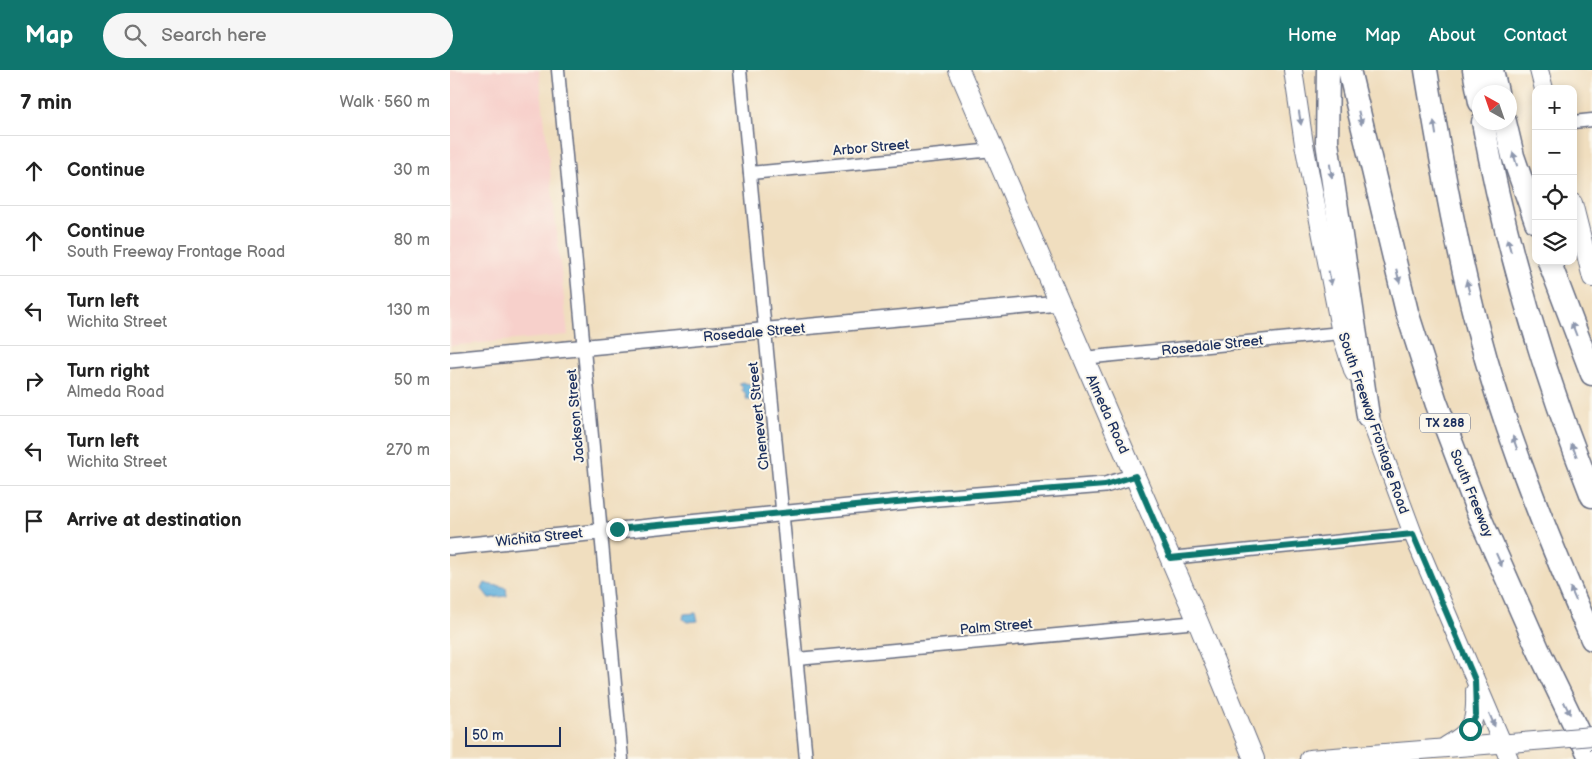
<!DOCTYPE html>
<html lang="en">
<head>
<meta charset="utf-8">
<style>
  body { margin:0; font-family:"Balsamiq Sans",sans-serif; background:#f6f6f6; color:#222 }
  .controls { position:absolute; right:15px; top:15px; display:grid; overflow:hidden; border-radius:10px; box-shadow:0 2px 8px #0003 }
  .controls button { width:45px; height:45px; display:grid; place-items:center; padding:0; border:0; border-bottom:1px solid #e0e0e0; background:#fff; color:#222; font:25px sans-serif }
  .compass { position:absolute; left:1022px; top:15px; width:45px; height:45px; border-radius:50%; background:#fff; box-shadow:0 2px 8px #0003; rotate:320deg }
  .scale { position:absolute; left:15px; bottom:12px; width:96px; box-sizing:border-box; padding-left:5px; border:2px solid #1b2f5e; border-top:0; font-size:14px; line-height:18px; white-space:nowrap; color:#1b2f5e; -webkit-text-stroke:4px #fbf7ec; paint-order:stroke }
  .stop { position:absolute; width:15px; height:15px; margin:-11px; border:4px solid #0f766e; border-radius:50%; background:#fff }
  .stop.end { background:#0f766e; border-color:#fff; box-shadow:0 1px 5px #0008 }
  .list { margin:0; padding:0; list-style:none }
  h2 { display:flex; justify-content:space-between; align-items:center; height:65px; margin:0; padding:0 20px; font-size:21px }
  h2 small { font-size:16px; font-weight:400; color:#767676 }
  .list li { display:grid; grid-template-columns:32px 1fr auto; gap:15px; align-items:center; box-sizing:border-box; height:70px; padding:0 20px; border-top:1px solid #e0e0e0 }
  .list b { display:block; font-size:19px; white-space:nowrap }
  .list p { margin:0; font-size:16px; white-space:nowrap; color:#767676 }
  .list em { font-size:16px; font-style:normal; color:#767676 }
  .icon { flex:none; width:28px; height:28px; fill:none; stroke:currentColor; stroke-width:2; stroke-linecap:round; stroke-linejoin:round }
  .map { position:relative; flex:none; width:1142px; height:689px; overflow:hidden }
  header { display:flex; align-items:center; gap:30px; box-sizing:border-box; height:70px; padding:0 25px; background:#0f766e; color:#fff }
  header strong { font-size:24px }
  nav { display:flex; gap:28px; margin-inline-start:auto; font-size:18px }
  .search { width:350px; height:45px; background:#f6f6f6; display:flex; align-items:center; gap:12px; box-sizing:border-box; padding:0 18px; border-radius:28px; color:#767676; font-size:19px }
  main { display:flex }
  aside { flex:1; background:#fff }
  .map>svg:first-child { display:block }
  .built { fill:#f7d0cb }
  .water { fill:#62b0dc; stroke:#3e709d }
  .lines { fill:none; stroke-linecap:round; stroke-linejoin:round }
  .minor-casing { stroke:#666c80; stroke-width:15 }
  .tertiary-casing { stroke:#666c80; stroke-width:18 }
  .secondary-casing { stroke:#666c80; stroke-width:20 }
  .primary-casing { stroke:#666c80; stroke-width:22 }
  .motorway-casing { stroke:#666c80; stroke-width:25 }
  .minor { stroke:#fff; stroke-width:12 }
  .tertiary { stroke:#fff; stroke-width:15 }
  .secondary { stroke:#fff; stroke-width:18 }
  .primary { stroke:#fff; stroke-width:20 }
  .motorway { stroke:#fff; stroke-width:22 }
  .secondary-bridge-casing { stroke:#666c80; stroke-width:20; stroke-linecap:butt }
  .secondary-bridge { stroke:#fff; stroke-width:18 }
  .oneway { fill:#8d97ae }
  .route { stroke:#0f766e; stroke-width:6 }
  .labels { text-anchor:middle; stroke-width:4; stroke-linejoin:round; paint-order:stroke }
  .shield { fill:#fbf7ec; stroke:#5e6b89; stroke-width:1 }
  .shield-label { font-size:12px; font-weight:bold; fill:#1b2f5e }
  .street-label { font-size:14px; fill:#1b2f5e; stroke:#fbf7ec }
</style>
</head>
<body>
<header>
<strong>Map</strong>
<div class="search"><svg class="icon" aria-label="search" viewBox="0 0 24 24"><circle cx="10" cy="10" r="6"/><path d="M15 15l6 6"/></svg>Search here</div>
<nav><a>Home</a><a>Map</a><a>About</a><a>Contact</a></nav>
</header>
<main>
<aside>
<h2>7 min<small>Walk · 560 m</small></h2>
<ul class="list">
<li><svg class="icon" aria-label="ahead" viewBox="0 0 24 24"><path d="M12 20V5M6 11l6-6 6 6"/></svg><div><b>Continue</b></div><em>30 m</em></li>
<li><svg class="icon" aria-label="ahead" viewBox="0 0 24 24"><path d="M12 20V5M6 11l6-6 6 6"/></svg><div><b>Continue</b><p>South Freeway Frontage Road</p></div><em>80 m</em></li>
<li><svg class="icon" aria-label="left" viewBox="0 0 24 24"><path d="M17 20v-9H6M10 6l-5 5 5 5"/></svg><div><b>Turn left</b><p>Wichita Street</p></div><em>130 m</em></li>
<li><svg class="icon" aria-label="right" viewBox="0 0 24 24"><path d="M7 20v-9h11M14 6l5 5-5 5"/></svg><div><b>Turn right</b><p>Almeda Road</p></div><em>50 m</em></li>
<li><svg class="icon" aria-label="left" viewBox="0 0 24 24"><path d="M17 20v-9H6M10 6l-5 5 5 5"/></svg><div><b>Turn left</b><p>Wichita Street</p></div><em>270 m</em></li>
<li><svg class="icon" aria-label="arrive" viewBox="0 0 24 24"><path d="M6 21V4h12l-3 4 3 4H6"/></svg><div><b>Arrive at destination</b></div></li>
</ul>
</aside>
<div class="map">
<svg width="1142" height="689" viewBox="0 0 1142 689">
  <rect width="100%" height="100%" fill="#fbf7ec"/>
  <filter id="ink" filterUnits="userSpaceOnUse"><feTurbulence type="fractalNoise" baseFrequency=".02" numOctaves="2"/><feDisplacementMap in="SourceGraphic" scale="10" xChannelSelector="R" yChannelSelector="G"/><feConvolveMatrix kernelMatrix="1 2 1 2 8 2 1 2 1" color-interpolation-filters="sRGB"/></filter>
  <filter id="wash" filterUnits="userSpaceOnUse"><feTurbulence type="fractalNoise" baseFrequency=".0096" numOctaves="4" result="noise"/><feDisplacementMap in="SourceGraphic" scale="20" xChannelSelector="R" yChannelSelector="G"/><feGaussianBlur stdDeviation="1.12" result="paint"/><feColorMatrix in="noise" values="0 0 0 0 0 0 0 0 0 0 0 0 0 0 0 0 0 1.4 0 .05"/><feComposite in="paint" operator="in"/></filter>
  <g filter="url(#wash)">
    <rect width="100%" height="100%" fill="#f0debf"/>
    <polygon class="built" points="0,0 89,0 118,265 0,276"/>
    <g class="water">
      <polygon points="292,312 302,315 301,330 297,330 295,323 292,320 293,318 289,314"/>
      <path d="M35,513C43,517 48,514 56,518L57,526L39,528L32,519Z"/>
      <polygon points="246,543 248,551 237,552 233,549 234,544"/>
    </g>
  </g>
  <g filter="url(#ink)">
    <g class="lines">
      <g class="minor-casing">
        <g id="minor">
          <polyline points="108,0 172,689"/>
          <polyline points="290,0 356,689"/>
          <polyline points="1123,52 1142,50"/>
          <polyline points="300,103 544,80"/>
          <polyline points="633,288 891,263"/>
          <polyline points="720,488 963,464"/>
          <polyline points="347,589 748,552"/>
        </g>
      </g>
      <g class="tertiary-casing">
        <g id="tertiary">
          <polyline points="0,290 609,233"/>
          <polyline points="0,477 488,428 655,415 685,406"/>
        </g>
      </g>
      <g class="secondary-casing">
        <g id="secondary">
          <polyline points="843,0 854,74 891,263 904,303"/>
          <polyline points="1089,0 1094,19"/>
          <polyline points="1123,133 1142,208"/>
          <polyline points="915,335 963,464 1059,689"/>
          <path d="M996,676C1024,660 1026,652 1025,621"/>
          <polyline points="859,689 1097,670"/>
        </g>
      </g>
      <g class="primary-casing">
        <polyline id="primary" points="509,0 748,552 804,689"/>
      </g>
      <g class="motorway-casing">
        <g id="motorway">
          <polyline points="878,0 877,72 918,346"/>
          <polyline points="899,0 957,242 986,332 1031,450 1088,579 1141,689"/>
          <path d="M976,0C992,97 1009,194 1036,289C1064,385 1102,478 1142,569"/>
          <polyline points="1024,0 1030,32"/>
          <polyline points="1042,0 1047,22"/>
          <path d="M1033,52C1057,182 1093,303 1142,426"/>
          <polyline points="1055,52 1063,86 1086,152"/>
          <polyline points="1099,191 1142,304"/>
        </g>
      </g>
      <use href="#minor" class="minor"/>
      <use href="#tertiary" class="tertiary"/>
      <use href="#secondary" class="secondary"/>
      <use href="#primary" class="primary"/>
      <use href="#motorway" class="motorway"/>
      <g class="secondary-bridge-casing">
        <g id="secondary-bridge">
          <polyline points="1097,670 1142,666"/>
          <polyline points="1139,689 1142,689"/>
        </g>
      </g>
      <use href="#secondary-bridge" class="secondary-bridge"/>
    </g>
    <defs><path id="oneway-solid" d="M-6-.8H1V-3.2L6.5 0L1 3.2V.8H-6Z" transform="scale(1.25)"/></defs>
    <g class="oneway">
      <use href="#oneway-solid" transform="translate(850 48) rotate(81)"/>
      <use href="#oneway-solid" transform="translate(910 48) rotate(77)"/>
      <use href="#oneway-solid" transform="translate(985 58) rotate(-99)"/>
      <use href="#oneway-solid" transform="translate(1065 89) rotate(-107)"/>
      <use href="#oneway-solid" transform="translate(881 101) rotate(81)"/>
      <use href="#oneway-solid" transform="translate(1059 175) rotate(-105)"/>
      <use href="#oneway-solid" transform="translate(948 206) rotate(76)"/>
      <use href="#oneway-solid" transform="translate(880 208) rotate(79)"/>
      <use href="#oneway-solid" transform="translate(1018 217) rotate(-104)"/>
      <use href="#oneway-solid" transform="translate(1124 259) rotate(-111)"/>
      <use href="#oneway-solid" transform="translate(1065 373) rotate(-109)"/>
      <use href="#oneway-solid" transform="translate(1124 380) rotate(-112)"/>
      <use href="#oneway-solid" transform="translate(1049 490) rotate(66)"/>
      <use href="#oneway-solid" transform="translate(1123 524) rotate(-114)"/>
      <use href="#oneway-solid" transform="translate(1117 638) rotate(64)"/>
      <use href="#oneway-solid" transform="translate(1042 650) rotate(67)"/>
    </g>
  </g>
  <g class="lines" filter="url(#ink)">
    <polyline class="route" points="167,459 488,428 655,415 685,406 720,488 963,464 1025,610 1026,645 1020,659"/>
  </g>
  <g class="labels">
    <rect class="shield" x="970" y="343.5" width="50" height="19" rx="4"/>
    <g class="shield-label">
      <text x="995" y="357">TX 288</text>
    </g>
    <g class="street-label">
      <text transform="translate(421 77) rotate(-5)" y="5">Arbor Street</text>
      <text transform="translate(304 262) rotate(-5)" y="5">Rosedale Street</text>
      <text transform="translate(762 275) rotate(-6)" y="5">Rosedale Street</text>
      <text transform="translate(658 344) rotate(66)" y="5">Almeda Road</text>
      <text transform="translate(125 346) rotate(-95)" y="5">Jackson Street</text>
      <text transform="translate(308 346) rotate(-96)" y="5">Chenevert Street</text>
      <text transform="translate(924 353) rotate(71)" y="5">South Freeway Frontage Road</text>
      <text transform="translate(1022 423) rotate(68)" y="5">South Freeway</text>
      <text transform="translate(89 467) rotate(-6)" y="5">Wichita Street</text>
      <text transform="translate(546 556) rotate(-5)" y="5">Palm Street</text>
    </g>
  </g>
</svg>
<div class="controls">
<button>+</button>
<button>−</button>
<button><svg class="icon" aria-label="locate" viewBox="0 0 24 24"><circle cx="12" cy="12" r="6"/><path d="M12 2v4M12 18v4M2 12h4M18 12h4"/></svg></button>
<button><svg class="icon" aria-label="layers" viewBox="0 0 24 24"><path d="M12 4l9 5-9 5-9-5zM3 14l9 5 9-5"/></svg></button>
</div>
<svg class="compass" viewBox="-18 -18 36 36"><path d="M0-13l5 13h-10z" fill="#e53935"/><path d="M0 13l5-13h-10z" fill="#767676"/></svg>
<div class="scale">50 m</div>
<div class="stop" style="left:1020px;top:659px"></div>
<div class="stop end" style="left:167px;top:459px"></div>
</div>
</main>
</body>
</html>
